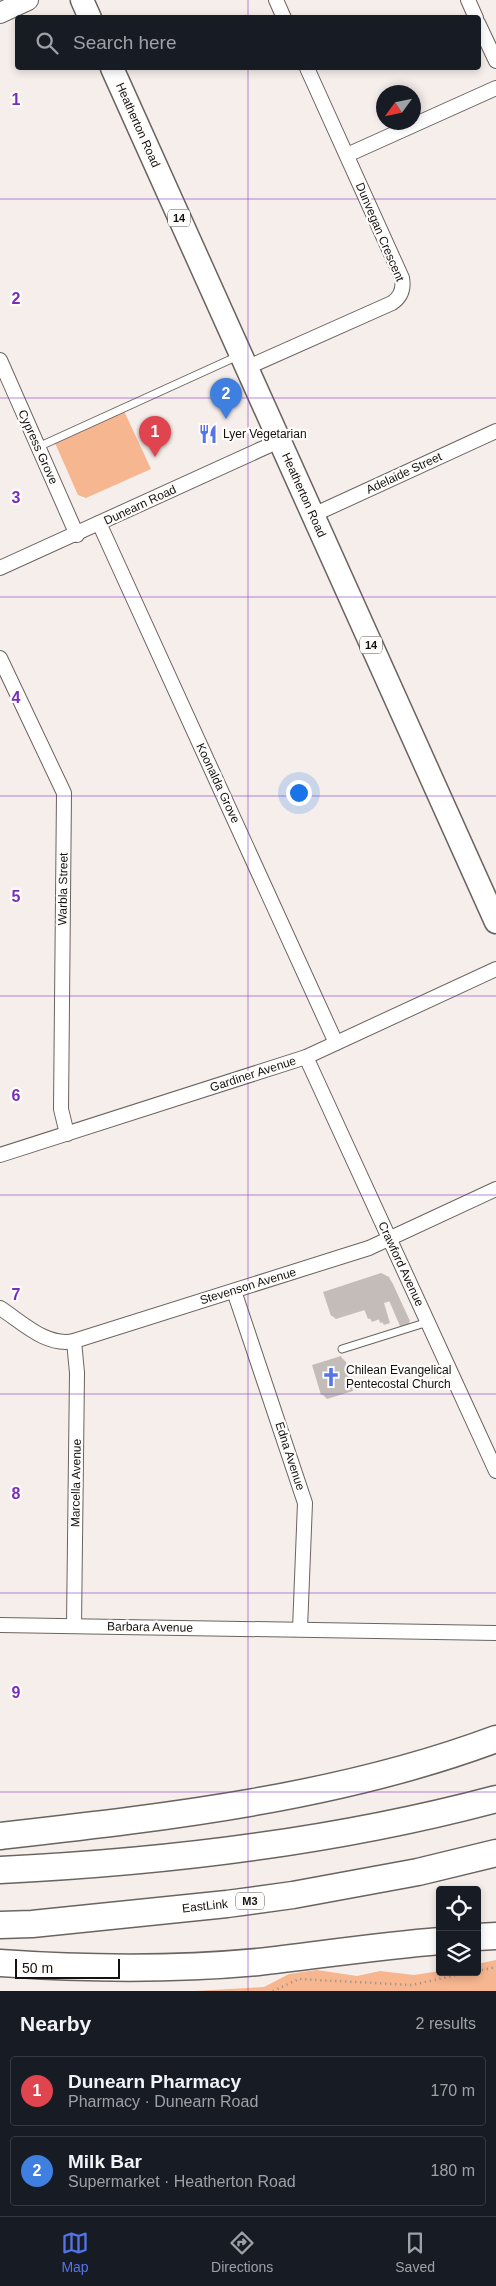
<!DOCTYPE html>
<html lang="en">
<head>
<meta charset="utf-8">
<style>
  body { margin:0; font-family:Helvetica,sans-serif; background:#242831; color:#f1f3f6 }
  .controls { position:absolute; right:15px; bottom:15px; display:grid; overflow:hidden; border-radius:5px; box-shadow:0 2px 8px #0003 }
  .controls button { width:45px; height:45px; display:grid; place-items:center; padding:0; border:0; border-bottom:1px solid #363941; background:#171b24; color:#f1f3f6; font:25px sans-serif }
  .compass { position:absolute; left:376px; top:85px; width:45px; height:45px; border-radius:50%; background:#171b24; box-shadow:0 2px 8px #0003; rotate:237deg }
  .scale { position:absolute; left:15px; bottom:12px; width:105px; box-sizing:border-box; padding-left:5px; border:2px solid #141110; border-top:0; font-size:14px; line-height:18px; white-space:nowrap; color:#141110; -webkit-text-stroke:4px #fefdfc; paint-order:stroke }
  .you { position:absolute; left:298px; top:792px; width:18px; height:18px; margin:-12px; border:4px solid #fff; border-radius:50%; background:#1a73e8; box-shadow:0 0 0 8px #1a73e833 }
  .badge { display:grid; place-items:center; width:32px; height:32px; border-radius:50%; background:#5574e9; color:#fff; font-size:16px; font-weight:700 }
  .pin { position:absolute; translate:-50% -41px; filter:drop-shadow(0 1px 2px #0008) }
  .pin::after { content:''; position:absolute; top:26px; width:18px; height:15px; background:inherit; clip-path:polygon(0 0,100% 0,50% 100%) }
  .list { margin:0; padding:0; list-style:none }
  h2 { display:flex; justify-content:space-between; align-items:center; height:65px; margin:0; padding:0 20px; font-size:21px }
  h2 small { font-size:16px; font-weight:400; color:#9ea1a6 }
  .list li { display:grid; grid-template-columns:32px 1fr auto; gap:15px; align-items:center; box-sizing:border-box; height:70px; margin:0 10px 10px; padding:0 10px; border:1px solid #363941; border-radius:5px }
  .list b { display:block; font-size:19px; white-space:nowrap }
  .list p { margin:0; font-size:16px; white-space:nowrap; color:#9ea1a6 }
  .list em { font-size:16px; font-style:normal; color:#9ea1a6 }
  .icon { flex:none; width:28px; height:28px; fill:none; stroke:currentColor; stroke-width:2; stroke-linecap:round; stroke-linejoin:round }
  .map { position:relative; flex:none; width:496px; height:1991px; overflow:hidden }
  .search { position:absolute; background:#171b24; box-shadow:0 2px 8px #0003; left:15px; right:15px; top:15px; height:55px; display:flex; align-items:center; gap:12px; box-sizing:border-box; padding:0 18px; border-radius:5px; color:#9ea1a6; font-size:19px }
  .sheet { height:225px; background:#171b24 }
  nav { display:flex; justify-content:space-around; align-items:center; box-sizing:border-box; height:70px; border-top:1px solid #363941; background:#171b24; font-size:14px; color:#9ea1a6 }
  nav a { display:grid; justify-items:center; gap:2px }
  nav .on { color:#5574e9 }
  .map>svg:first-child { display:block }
  .green { fill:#f6b68f }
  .shadow { fill:#0003 }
  .building { fill:#c3bcb8 }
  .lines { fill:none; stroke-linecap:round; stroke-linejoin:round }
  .service-casing { stroke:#6a6461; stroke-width:9 }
  .minor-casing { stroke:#6a6461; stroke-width:16 }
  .secondary-casing { stroke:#6a6461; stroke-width:22 }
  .primary-casing { stroke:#6a6461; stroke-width:25 }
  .motorway-casing { stroke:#6a6461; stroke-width:29 }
  .path { stroke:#918b88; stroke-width:2.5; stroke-dasharray:1 4; stroke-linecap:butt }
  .service { stroke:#fff; stroke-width:7 }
  .minor { stroke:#fff; stroke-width:14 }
  .secondary { stroke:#fff; stroke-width:20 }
  .primary { stroke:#fff; stroke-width:22 }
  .motorway { stroke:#fff; stroke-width:26 }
  .grid { fill:none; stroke:#7b2cbf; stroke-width:1; stroke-opacity:0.55 }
  .labels { text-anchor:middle; stroke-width:4.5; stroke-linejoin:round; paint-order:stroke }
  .shield { fill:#fefdfc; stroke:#5a5857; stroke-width:1 }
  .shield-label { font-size:11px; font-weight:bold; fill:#141110 }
  .street-label { font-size:12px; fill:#141110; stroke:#fefdfc }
  .poi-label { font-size:12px; fill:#141110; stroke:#fefdfc; text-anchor:start }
  .grid-label { font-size:16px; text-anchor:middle; font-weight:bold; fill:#7b2cbf; stroke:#fefdfc; stroke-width:4.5; stroke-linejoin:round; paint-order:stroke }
</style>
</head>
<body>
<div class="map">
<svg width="496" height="1991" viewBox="0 0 496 1991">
  <rect width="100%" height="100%" fill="#f6eeea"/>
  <g class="green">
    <polygon points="124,411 151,469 86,498 78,495 55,443"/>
    <polygon points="496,1960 496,1991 195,1991 264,1987 289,1974 317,1970 357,1976 380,1971 414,1975 440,1971 440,1972 477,1972 477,1964"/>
  </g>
  <g class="shadow">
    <polygon points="388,1278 392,1282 410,1321 407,1328 404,1329 401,1325 391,1301 384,1303 390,1323 384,1325 380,1319 372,1322 365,1310 336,1319 332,1316 325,1293"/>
    <polygon points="341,1357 346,1362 353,1391 327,1399 322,1394"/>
  </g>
  <g class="building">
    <polygon points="381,1273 389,1277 407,1317 404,1325 400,1326 388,1298 382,1300 388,1320 380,1323 378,1316 368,1319 363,1306 331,1316 323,1292"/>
    <polygon points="341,1356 349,1386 321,1395 312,1365"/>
  </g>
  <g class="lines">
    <g class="service-casing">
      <g id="service">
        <polyline points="38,447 238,356"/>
        <polyline points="342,1349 428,1322"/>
      </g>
    </g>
    <g class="minor-casing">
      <g id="minor">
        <polyline points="276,0 284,18"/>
        <polyline points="468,0 476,18"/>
        <polyline points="478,23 496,61"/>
        <polyline points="347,155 496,88"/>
        <polyline points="0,360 77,535"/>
        <path d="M246,368L392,303C401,297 404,289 402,278L307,68"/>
        <polyline points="313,515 496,431"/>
        <polyline points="99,523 336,1043"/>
        <polyline points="0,568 279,441"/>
        <polyline points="0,658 64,793 61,1109 67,1134"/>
        <polyline points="306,1057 496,1471"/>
        <polyline points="0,1155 306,1057 496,969"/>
        <polyline points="234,1291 305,1503 300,1629"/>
        <path d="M0,1308C22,1322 46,1347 74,1341L369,1248L496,1189"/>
        <polyline points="74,1341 77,1373 74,1626"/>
        <polyline points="0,1625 496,1633"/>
      </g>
    </g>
    <g class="secondary-casing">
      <polyline id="secondary" points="0,13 28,0"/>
    </g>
    <g class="primary-casing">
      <g id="primary">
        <polyline points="82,0 90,18"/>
        <polyline points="112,68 496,922"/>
      </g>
    </g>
    <g class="motorway-casing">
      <g id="motorway">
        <path d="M0,1836C167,1817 338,1798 496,1739"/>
        <path d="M0,1870C166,1862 335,1842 496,1799"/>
        <polyline points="0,1925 32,1924 227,1904 293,1895 418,1872 496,1853"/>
        <polyline points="477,1937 496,1936"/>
        <path d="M0,1963C86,1969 172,1970 258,1962C319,1955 379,1946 440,1941"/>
      </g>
    </g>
    <g class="path">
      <polyline points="477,1971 496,1967"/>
      <polyline points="273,1991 299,1979 412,1985 470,1972"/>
    </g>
    <use href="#service" class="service"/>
    <use href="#minor" class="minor"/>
    <use href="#secondary" class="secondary"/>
    <use href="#primary" class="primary"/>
    <use href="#motorway" class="motorway"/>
  </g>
  <path class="grid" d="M248,0V18M248,68V1991M0,199H496M0,398H496M0,597H496M0,796H496M0,996H496M0,1195H496M0,1394H496M0,1593H496M0,1792H496"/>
  <defs>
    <g id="restaurant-bare" transform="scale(1.5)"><path d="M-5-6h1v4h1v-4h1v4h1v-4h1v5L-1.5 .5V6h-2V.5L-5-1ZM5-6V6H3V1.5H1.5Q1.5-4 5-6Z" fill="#5574e9" stroke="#fefdfc" stroke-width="2.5" paint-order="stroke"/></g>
    <g id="church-bare" transform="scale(1.5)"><path d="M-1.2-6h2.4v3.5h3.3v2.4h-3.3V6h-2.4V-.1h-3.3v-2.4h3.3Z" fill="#5574e9" stroke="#fefdfc" stroke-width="2.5" paint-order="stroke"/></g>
  </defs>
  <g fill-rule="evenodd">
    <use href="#restaurant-bare" x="208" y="434"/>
    <use href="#church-bare" x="331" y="1377"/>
  </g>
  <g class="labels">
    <g class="shield">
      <rect x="168" y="209.5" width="22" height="17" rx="4"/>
      <rect x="360" y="636.5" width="22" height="17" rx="4"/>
      <rect x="236" y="1892.5" width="28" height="17" rx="4"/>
    </g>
    <g class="shield-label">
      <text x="179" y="222">14</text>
      <text x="371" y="649">14</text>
      <text x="250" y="1905">M3</text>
    </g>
    <g class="street-label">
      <text transform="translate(138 125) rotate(66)" y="4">Heatherton Road</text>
      <text transform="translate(380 232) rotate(67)" y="4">Dunvegan Crescent</text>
      <text transform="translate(38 447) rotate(66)" y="4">Cypress Grove</text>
      <text transform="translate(404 473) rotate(-25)" y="4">Adelaide Street</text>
      <text transform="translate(304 495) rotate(66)" y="4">Heatherton Road</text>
      <text transform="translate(140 505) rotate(-25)" y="4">Dunearn Road</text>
      <text transform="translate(218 783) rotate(65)" y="4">Koonalda Grove</text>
      <text transform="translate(63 889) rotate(-89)" y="4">Warbla Street</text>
      <text transform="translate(253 1074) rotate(-18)" y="4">Gardiner Avenue</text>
      <text transform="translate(401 1264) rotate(65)" y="4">Crawford Avenue</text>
      <text transform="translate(248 1286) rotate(-17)" y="4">Stevenson Avenue</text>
      <text transform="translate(290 1456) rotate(72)" y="4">Edna Avenue</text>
      <text transform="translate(76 1483) rotate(-89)" y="4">Marcella Avenue</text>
      <text transform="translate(150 1627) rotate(1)" y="4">Barbara Avenue</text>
      <text transform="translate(205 1906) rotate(-6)" y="4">EastLink</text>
    </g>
    <g class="poi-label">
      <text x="223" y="438">Lyer Vegetarian</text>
      <text x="346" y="1374">Chilean Evangelical<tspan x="346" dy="14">Pentecostal Church</tspan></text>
    </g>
  </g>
  <g class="grid-label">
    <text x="16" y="105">1</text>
    <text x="16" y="304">2</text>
    <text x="16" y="503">3</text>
    <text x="16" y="703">4</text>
    <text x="16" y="902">5</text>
    <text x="16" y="1101">6</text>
    <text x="16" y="1300">7</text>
    <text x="16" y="1499">8</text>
    <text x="16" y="1698">9</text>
  </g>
</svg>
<div class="controls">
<button><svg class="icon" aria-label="locate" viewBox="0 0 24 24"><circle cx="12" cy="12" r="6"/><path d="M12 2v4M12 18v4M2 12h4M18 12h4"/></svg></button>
<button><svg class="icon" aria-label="layers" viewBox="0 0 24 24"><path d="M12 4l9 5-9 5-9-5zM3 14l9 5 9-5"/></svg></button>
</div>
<svg class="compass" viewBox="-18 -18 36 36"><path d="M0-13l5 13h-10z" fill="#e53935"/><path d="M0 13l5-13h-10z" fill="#9ea1a6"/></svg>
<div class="scale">50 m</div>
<div class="you"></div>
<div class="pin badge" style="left:155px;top:457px;background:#e0444e">1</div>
<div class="pin badge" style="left:226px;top:419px;background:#3f7fe0">2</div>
<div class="search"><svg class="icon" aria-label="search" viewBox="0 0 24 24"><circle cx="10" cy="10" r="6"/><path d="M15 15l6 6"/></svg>Search here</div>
</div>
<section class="sheet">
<h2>Nearby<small>2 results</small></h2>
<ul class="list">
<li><span class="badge" style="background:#e0444e">1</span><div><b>Dunearn Pharmacy</b><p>Pharmacy · Dunearn Road</p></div><em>170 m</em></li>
<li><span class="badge" style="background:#3f7fe0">2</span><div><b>Milk Bar</b><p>Supermarket · Heatherton Road</p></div><em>180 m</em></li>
</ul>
</section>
<nav>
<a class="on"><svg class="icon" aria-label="map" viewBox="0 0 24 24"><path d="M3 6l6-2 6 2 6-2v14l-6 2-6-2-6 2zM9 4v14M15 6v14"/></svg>Map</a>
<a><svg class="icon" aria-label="directions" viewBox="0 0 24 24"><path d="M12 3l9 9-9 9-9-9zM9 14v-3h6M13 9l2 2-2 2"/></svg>Directions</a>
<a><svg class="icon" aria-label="saved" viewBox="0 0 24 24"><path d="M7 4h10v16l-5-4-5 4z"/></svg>Saved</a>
</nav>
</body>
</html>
